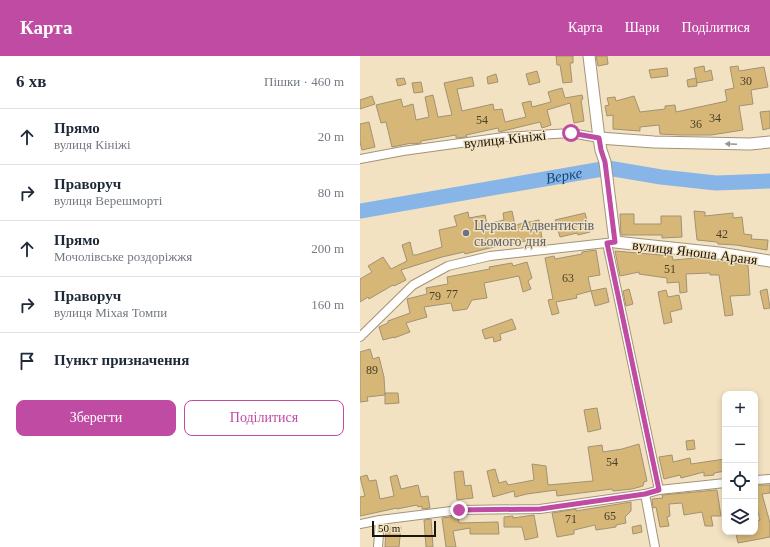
<!DOCTYPE html>
<html lang="uk">
<head>
<meta charset="utf-8">
<style>
  body { margin:0; font-family:Georgia,serif; background:#f2f2f3; color:#1f2937 }
  .controls { position:absolute; right:12px; bottom:12px; display:grid; overflow:hidden; border-radius:8px; box-shadow:0 2px 6px #0003 }
  .controls button { width:36px; height:36px; display:grid; place-items:center; padding:0; border:0; border-bottom:1px solid #e0e1e3; background:#fff; color:#1f2937; font:20px sans-serif }
  .scale { position:absolute; left:12px; bottom:10px; width:64px; box-sizing:border-box; padding-left:4px; border:2px solid #1b150a; border-top:0; font-size:11px; line-height:14px; white-space:nowrap; color:#1b150a; -webkit-text-stroke:3px #f2e2c2; paint-order:stroke }
  .stop { position:absolute; width:12px; height:12px; margin:-9px; border:3px solid #c04ba3; border-radius:50%; background:#fff }
  .stop.end { background:#c04ba3; border-color:#fff; box-shadow:0 1px 4px #0008 }
  .list { margin:0; padding:0; list-style:none }
  h2 { display:flex; justify-content:space-between; align-items:center; height:52px; margin:0; padding:0 16px; font-size:17px }
  h2 small { font-size:13px; font-weight:400; color:#747a83 }
  .list li { display:grid; grid-template-columns:26px 1fr auto; gap:12px; align-items:center; box-sizing:border-box; height:56px; padding:0 16px; border-top:1px solid #e0e1e3 }
  .list b { display:block; font-size:15px; white-space:nowrap }
  .list p { margin:0; font-size:13px; white-space:nowrap; color:#747a83 }
  .list em { font-size:13px; font-style:normal; color:#747a83 }
  .actions { display:flex; gap:8px; padding:12px 16px }
  .actions a { flex:1; padding:9px 0; border:1px solid #c04ba3; border-radius:8px; text-align:center; font-size:14px; color:#c04ba3 }
  .actions .main { background:#c04ba3; color:#fff }
  .icon { flex:none; width:22px; height:22px; fill:none; stroke:currentColor; stroke-width:2; stroke-linecap:round; stroke-linejoin:round }
  .map { position:relative; flex:none; width:410px; height:491px; overflow:hidden }
  header { display:flex; align-items:center; gap:24px; box-sizing:border-box; height:56px; padding:0 20px; background:#c04ba3; color:#fff }
  header strong { font-size:19px }
  nav { display:flex; gap:22px; margin-inline-start:auto; font-size:14px }
  main { display:flex }
  aside { flex:1; background:#fff }
  .map>svg:first-child { display:block }
  .lines { fill:none; stroke-linecap:round; stroke-linejoin:round }
  .river { stroke:#87b5e7; stroke-width:15 }
  .building { fill:#d6b778; stroke:#a19274 }
  .street-casing { stroke:#a49477; stroke-width:10 }
  .secondary-casing { stroke:#a49477; stroke-width:13 }
  .street { stroke:#fff; stroke-width:8 }
  .secondary { stroke:#fff; stroke-width:11 }
  .oneway { fill:#989691 }
  .route { stroke:#c04ba3; stroke-width:5 }
  .worship-dot { fill:#6b7280; stroke:#f2e2c2; stroke-width:1.5 }
  .labels { text-anchor:middle; stroke-width:3; stroke-linejoin:round; paint-order:stroke }
  .number-label { font-size:12px; fill:#4a3e26 }
  .street-label { font-size:14px; fill:#1b150a; stroke:#f2e2c2 }
  .worship-label { font-size:14px; fill:#5b616d; stroke:#f2e2c2; text-anchor:start }
  .water-label { font-size:15px; font-style:italic; fill:#164675; stroke:#f2e2c2 }
</style>
</head>
<body>
<header>
<strong>Карта</strong>
<nav><a>Карта</a><a>Шари</a><a>Поділитися</a></nav>
</header>
<main>
<aside>
<h2>6 хв<small>Пішки · 460 m</small></h2>
<ul class="list">
<li><svg class="icon" aria-label="ahead" viewBox="0 0 24 24"><path d="M12 20V5M6 11l6-6 6 6"/></svg><div><b>Прямо</b><p>вулиця Кініжі</p></div><em>20 m</em></li>
<li><svg class="icon" aria-label="right" viewBox="0 0 24 24"><path d="M7 20v-9h11M14 6l5 5-5 5"/></svg><div><b>Праворуч</b><p>вулиця Верешморті</p></div><em>80 m</em></li>
<li><svg class="icon" aria-label="ahead" viewBox="0 0 24 24"><path d="M12 20V5M6 11l6-6 6 6"/></svg><div><b>Прямо</b><p>Мочолівське роздоріжжя</p></div><em>200 m</em></li>
<li><svg class="icon" aria-label="right" viewBox="0 0 24 24"><path d="M7 20v-9h11M14 6l5 5-5 5"/></svg><div><b>Праворуч</b><p>вулиця Міхая Томпи</p></div><em>160 m</em></li>
<li><svg class="icon" aria-label="arrive" viewBox="0 0 24 24"><path d="M6 21V4h12l-3 4 3 4H6"/></svg><div><b>Пункт призначення</b></div></li>
</ul>
<div class="actions"><a class="main">Зберегти</a><a>Поділитися</a></div>
</aside>
<div class="map">
<svg width="410" height="491" viewBox="0 0 410 491">
  <rect width="100%" height="100%" fill="#f2e2c2"/>
  <g class="lines">
    <path class="river" id="s1" d="M0,155L248,112L301,121L356,127L410,125"/>
  </g>
  <g class="building">
    <polygon points="196,0 213,0 213,7 210,7 212,26 203,27 200,9 197,9"/>
    <polygon points="236,0 247,0 248,8 238,10"/>
    <polygon points="344,10 345,16 351,14 353,24 337,27 334,12"/>
    <polygon points="378,10 379,15 404,11 408,31 391,34 393,48 379,50 383,74 351,79 321,79 300,78 299,69 280,71 280,75 253,73 253,59 247,60 245,50 249,49 247,42 255,41 256,45 274,40 280,56 305,53 305,50 315,49 316,56 367,45 365,34 374,32 370,11"/>
    <polygon points="307,12 308,20 291,22 289,14"/>
    <polygon points="177,15 180,26 169,29 166,18"/>
    <polygon points="136,18 138,26 128,28 127,21"/>
    <polygon points="112,21 114,30 97,33 102,55 133,48 134,54 142,53 145,66 166,61 162,47 171,45 172,51 191,46 188,36 202,32 205,42 222,39 223,43 221,44 224,65 214,67 210,47 187,54 191,69 182,72 180,66 139,76 138,72 106,79 107,81 96,82 96,79 61,85 61,87 52,88 52,87 32,91 26,66 21,67 16,49 41,43 43,51 53,48 56,64 69,61 65,41 73,39 78,61 92,59 84,27"/>
    <polygon points="44,22 46,28 38,30 36,23"/>
    <polygon points="336,22 337,30 328,31 327,24"/>
    <polygon points="61,26 63,36 54,37 52,27"/>
    <polygon points="12,40 15,48 0,53 0,44"/>
    <polygon points="410,55 410,72 403,74 400,56"/>
    <polygon points="9,66 15,91 2,94 0,86 0,68"/>
    <polygon points="152,155 155,169 179,164 182,182 134,191 105,198 104,196 82,201 41,214 46,224 34,230 33,229 9,243 8,241 0,246 0,223 12,216 8,210 23,201 31,213 47,205 42,189 50,186 53,199 56,199 82,191 79,174 97,170 94,160 108,156 109,162 125,159 127,168 144,164 143,157"/>
    <polygon points="334,155 345,156 345,160 373,157 373,162 382,161 384,178 392,179 391,183 408,184 407,194 376,189 358,188 357,186 337,184"/>
    <polygon points="225,157 230,176 218,179 217,177 200,181 195,164"/>
    <polygon points="260,158 274,158 274,168 301,168 301,160 321,160 322,181 302,182 302,179 261,179"/>
    <polygon points="236,194 240,219 228,221 231,235 216,239 217,242 196,246 199,257 192,259 188,244 193,243 185,202 194,200 195,203 222,198 222,196"/>
    <polygon points="255,195 312,200 313,204 337,202 388,209 390,239 370,240 373,259 365,260 359,219 350,219 350,217 326,218 327,236 320,237 319,226 307,227 307,222 279,218 279,216 260,220"/>
    <polygon points="167,206 172,222 168,225 171,233 163,236 159,220 124,227 127,242 112,244 107,253 93,255 91,247 64,251 67,261 46,267 50,276 34,282 34,281 23,284 19,271 28,267 28,265 50,257 47,243 67,238 66,232 88,228 87,221 130,213 129,211 152,207 153,210"/>
    <polygon points="246,232 249,246 235,250 231,235"/>
    <polygon points="269,233 273,248 266,250 263,235"/>
    <polygon points="407,233 410,252 404,253 400,235"/>
    <polygon points="306,234 308,241 319,239 322,253 310,256 312,266 304,268 298,236"/>
    <polygon points="152,263 156,273 140,278 141,284 134,286 133,281 125,283 122,274"/>
    <polygon points="10,293 13,303 19,301 24,321 25,339 7,341 8,345 0,346 0,296"/>
    <polygon points="25,337 38,337 39,347 25,348"/>
    <polygon points="237,352 241,373 228,376 224,354"/>
    <polygon points="334,384 335,393 327,394 326,385"/>
    <polygon points="279,388 287,425 284,426 283,430 272,433 253,435 252,433 197,440 196,434 167,438 155,441 154,435 133,441 127,415 135,413 139,427 146,425 148,429 174,424 172,408 186,410 188,429 233,425 228,391 242,389 243,396 262,393"/>
    <polygon points="312,399 313,406 330,402 331,408 365,403 365,415 354,417 354,419 344,420 344,416 321,422 320,419 304,423 299,401"/>
    <polygon points="103,415 105,430 111,429 113,442 97,444 94,416"/>
    <polygon points="7,419 9,425 16,424 20,443 34,440 30,421 37,419 41,433 58,429 61,441 68,440 70,452 62,453 62,450 58,451 57,449 37,453 37,452 0,460 0,441 5,440 0,421"/>
    <polygon points="395,429 410,429 410,437 402,438 410,467 410,481 378,487 376,478 395,476 395,465 400,464 395,444"/>
    <polygon points="357,434 361,460 351,460 353,470 345,470 342,456 324,459 322,447 309,448 310,460 307,461 309,470 300,471 296,451 293,452 292,443 303,442 302,439"/>
    <polygon points="271,446 271,455 265,461 266,467 256,469 256,471 236,474 235,469 214,474 214,478 197,481 192,457 216,453 216,455"/>
    <polygon points="174,459 178,481 165,484 162,471 144,471 144,461 153,460 153,462"/>
    <polygon points="98,460 99,467 138,466 139,478 110,478 110,472 93,475 96,491 86,491 82,462"/>
    <polygon points="71,463 73,491 66,491 64,464"/>
    <polygon points="281,469 282,476 273,478 272,471"/>
    <polygon points="26,471 41,471 39,491 25,491"/>
  </g>
  <g class="lines">
    <g class="street-casing">
      <g id="street">
        <polyline points="0,103 43,95 144,81 211,77 239,82"/>
        <polyline points="247,187 299,434"/>
        <polyline points="0,281 53,229 88,210 130,200 255,186"/>
        <polyline points="395,424 410,423"/>
        <polyline points="285,438 295,491"/>
        <polyline points="0,468 20,464 99,454 180,453 285,438 299,434 365,427"/>
        <polyline points="18,491 20,464"/>
      </g>
    </g>
    <g class="secondary-casing">
      <g id="secondary">
        <polyline points="229,0 239,82 241,94 245,106 255,186 359,197 410,205"/>
        <polyline points="239,82 294,86 390,88 410,86"/>
      </g>
    </g>
    <use href="#street" class="street"/>
    <use href="#secondary" class="secondary"/>
  </g>
  <defs><path id="oneway-solid" d="M-6-.8H1V-3.2L6.5 0L1 3.2V.8H-6Z"/></defs>
  <use class="oneway" href="#oneway-solid" transform="translate(371 88) rotate(-178)"/>
  <g class="lines">
    <polyline class="route" points="99,454 180,453 285,438 299,434 247,187 255,186 245,106 241,94 239,82 211,77"/>
  </g>
  <circle class="worship-dot" cx="106" cy="177" r="4"/>
  <g class="labels">
    <g class="number-label">
      <text x="386" y="29">30</text>
      <text x="355" y="66">34</text>
      <text x="122" y="68">54</text>
      <text x="336" y="72">36</text>
      <text x="362" y="182">42</text>
      <text x="310" y="217">51</text>
      <text x="208" y="226">63</text>
      <text x="92" y="242">77</text>
      <text x="75" y="244">79</text>
      <text x="12" y="318">89</text>
      <text x="252" y="410">54</text>
      <text x="250" y="464">65</text>
      <text x="211" y="467">71</text>
    </g>
    <g class="street-label">
      <text transform="translate(145 83) rotate(-6)" y="5">вулиця Кініжі</text>
      <text transform="translate(335 196) rotate(7)" y="5">вулиця Яноша Араня</text>
    </g>
    <g class="worship-label">
      <text x="114" y="174">Церква Адвентистів<tspan x="114" dy="16">сьомого дня</tspan></text>
    </g>
    <g class="water-label">
      <text dy="5" stroke="none"><textPath href="#s1" startOffset="207">Верке</textPath></text>
    </g>
  </g>
</svg>
<div class="controls">
<button>+</button>
<button>−</button>
<button><svg class="icon" aria-label="locate" viewBox="0 0 24 24"><circle cx="12" cy="12" r="6"/><path d="M12 2v4M12 18v4M2 12h4M18 12h4"/></svg></button>
<button><svg class="icon" aria-label="layers" viewBox="0 0 24 24"><path d="M12 4l9 5-9 5-9-5zM3 14l9 5 9-5"/></svg></button>
</div>
<div class="scale">50 m</div>
<div class="stop" style="left:211px;top:77px"></div>
<div class="stop end" style="left:99px;top:454px"></div>
</div>
</main>
</body>
</html>
